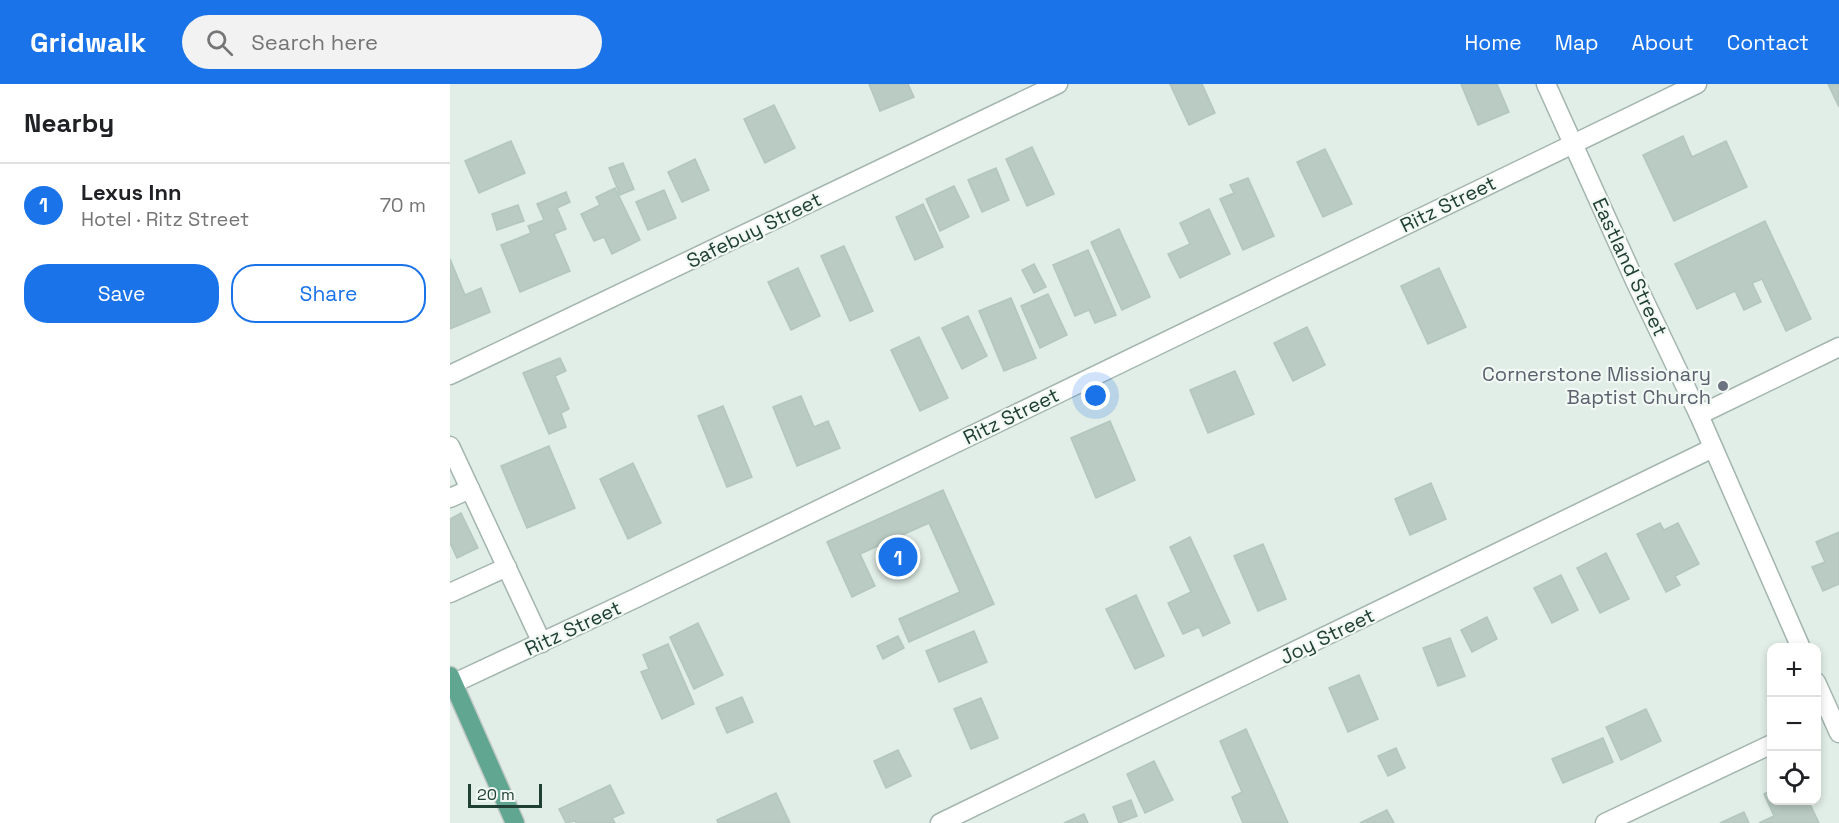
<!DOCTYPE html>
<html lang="en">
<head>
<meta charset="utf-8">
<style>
  body { margin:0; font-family:"Space Grotesk",sans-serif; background:#f2f2f2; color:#202124 }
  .controls { position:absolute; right:18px; bottom:18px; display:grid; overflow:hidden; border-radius:12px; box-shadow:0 3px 9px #0003 }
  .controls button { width:54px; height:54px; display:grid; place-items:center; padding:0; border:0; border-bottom:2px solid #e0e0e0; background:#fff; color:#202124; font:30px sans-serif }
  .scale { position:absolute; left:18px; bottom:15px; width:74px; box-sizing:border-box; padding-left:6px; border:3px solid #203f35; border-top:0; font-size:16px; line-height:21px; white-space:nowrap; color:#203f35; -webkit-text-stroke:4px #f2f9f5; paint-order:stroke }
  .you { position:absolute; left:646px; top:312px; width:21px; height:21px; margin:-15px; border:4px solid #fff; border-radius:50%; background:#1a73e8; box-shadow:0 0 0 9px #1a73e833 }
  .badge { display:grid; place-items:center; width:39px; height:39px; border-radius:50%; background:#1a73e8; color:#fff; font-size:20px; font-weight:700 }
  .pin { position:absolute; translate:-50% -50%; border:3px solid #fff; box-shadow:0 2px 6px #0006 }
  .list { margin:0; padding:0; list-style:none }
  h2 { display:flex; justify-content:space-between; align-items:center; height:78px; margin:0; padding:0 24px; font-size:26px }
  h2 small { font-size:20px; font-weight:400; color:#757577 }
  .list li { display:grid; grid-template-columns:39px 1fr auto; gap:18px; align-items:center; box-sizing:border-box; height:84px; padding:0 24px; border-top:2px solid #e0e0e0 }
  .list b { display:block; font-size:22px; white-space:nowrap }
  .list p { margin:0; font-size:20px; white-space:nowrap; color:#757577 }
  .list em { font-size:20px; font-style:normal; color:#757577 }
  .actions { display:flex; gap:12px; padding:18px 24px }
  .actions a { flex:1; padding:14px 0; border:2px solid #1a73e8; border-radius:24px; text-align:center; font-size:21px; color:#1a73e8 }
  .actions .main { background:#1a73e8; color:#fff }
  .icon { flex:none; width:33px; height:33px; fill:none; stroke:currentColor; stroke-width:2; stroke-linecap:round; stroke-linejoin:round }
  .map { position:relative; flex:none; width:1389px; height:739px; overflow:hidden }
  header { display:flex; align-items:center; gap:36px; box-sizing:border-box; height:84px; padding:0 30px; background:#1a73e8; color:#fff }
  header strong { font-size:28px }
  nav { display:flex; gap:33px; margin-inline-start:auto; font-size:21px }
  .search { width:420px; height:54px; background:#f2f2f2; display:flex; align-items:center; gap:15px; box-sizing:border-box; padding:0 21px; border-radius:33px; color:#757577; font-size:22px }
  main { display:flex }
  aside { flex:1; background:#fff }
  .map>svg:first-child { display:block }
  .building { fill:#b9cbc2; stroke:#b3c7bd; stroke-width:1.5 }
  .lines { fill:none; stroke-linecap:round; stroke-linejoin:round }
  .minor-casing { stroke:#a3b5ae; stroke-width:21 }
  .major-casing { stroke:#c1c9c6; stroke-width:21 }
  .minor { stroke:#fff; stroke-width:18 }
  .major { stroke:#61a691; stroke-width:18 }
  .worship-dot { fill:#6b7280; stroke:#f2f9f5; stroke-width:2 }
  .labels { text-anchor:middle; stroke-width:4.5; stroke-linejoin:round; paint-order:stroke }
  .street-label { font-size:20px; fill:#203f35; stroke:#f2f9f5 }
  .worship-label { font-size:20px; fill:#5b616d; stroke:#f2f9f5; text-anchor:end }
</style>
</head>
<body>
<header>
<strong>Gridwalk</strong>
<div class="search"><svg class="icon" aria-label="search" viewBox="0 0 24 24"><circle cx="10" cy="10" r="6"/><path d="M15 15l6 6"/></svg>Search here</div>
<nav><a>Home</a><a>Map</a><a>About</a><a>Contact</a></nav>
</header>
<main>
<aside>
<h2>Nearby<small></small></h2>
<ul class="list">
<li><span class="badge">1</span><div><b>Lexus Inn</b><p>Hotel · Ritz Street</p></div><em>70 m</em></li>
</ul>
<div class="actions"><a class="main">Save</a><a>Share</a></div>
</aside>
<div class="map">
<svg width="1389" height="739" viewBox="0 0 1389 739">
  <rect width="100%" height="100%" fill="#e1ede7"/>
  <g class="building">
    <polygon points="419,0 458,0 464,13 430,27"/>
    <polygon points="720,0 752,0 765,29 739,41"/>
    <polygon points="1011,0 1047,0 1059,28 1028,41"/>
    <polygon points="1378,0 1389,0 1389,23"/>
    <polygon points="324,21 345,64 315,79 294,35"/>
    <polygon points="1233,52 1242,73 1276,57 1297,103 1224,137 1193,71"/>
    <polygon points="61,57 75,89 29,109 15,77"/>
    <polygon points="582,63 604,110 577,122 556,75"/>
    <polygon points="875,65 902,120 873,133 847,78"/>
    <polygon points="245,75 259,106 232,118 218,88"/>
    <polygon points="173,79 184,105 170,111 159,84"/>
    <polygon points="546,84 559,116 532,128 518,96"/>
    <polygon points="798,94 824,152 793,166 770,115 784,109 780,101"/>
    <polygon points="504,102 519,133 490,147 476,115"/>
    <polygon points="165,104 190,156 162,170 154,153 144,157 131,130 150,121 146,113"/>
    <polygon points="214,106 226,134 198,146 186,118"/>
    <polygon points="116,108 120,118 107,124 116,145 104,150 120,187 70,208 51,161 81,149 78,142 94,136 87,120"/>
    <polygon points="473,120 493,163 465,176 446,133"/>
    <polygon points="68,121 74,137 47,146 42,130"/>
    <polygon points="759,125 780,170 730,194 718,170 740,160 730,139"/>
    <polygon points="1315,137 1361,235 1336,247 1312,195 1302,199 1311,218 1294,226 1285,207 1247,225 1225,180"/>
    <polygon points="669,145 700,213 672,226 641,158"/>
    <polygon points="394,162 423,227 400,237 371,172"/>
    <polygon points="638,166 666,231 645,239 639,226 625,232 603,181"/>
    <polygon points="0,175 15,211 31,204 40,228 0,245"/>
    <polygon points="584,180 596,203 584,209 572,186"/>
    <polygon points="348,184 370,232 341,246 318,198"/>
    <polygon points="989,184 1016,243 978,260 951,202"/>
    <polygon points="598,210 617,251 590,264 571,222"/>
    <polygon points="561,214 586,274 554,287 529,227"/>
    <polygon points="518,232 537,272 512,285 492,244"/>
    <polygon points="857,243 875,281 843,297 824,259"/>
    <polygon points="469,253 498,314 470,327 441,266"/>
    <polygon points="110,274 116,287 105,292 119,325 111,329 116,343 99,350 73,289"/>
    <polygon points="785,287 804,330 758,349 740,306"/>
    <polygon points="351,312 364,343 378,337 390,364 347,382 323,323"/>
    <polygon points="273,322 302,393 277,403 248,332"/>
    <polygon points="660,337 685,396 646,414 621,354"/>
    <polygon points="99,362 125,424 77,444 51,382"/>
    <polygon points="183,379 211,439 178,455 150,395"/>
    <polygon points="981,399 996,435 960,451 945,415"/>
    <polygon points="493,406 544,520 459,558 449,535 510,508 479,439 410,470 425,502 402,513 377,458"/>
    <polygon points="11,429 28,464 7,474 0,459 0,435"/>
    <polygon points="1210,439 1214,446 1228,439 1249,480 1225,492 1230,501 1216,508 1187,450"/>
    <polygon points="1389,448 1389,500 1373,507 1362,483 1375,478 1366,458"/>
    <polygon points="740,453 780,539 753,552 749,543 733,550 718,519 741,508 720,463"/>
    <polygon points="813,460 836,515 808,527 784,472"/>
    <polygon points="1156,469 1179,515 1150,529 1127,484"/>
    <polygon points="1111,491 1128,526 1102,539 1084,504"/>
    <polygon points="686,511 714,572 685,585 656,525"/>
    <polygon points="1037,533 1047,555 1022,568 1011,546"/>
    <polygon points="248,539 273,591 244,605 220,553"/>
    <polygon points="524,547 537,578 489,598 476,567"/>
    <polygon points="448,552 454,564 433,575 427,562"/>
    <polygon points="1000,554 1015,592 988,602 973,564"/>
    <polygon points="218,560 244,620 212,635 191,588 199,585 193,571"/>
    <polygon points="909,591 928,635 898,648 879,604"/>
    <polygon points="292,613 303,638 277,649 266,624"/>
    <polygon points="531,614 548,654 521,665 504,625"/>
    <polygon points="1196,625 1211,657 1171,676 1156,643"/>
    <polygon points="796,645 838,739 793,739 782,713 792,708 770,657"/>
    <polygon points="1153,654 1163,678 1113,699 1102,675"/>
    <polygon points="946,664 955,684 938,692 928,672"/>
    <polygon points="448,666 461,692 436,704 424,677"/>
    <polygon points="704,677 723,716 695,729 677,690"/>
    <polygon points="160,701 174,729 162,734 165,739 126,739 125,737 116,739 109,725"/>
    <polygon points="1322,706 1322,716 1358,716 1369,739 1309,739 1324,732 1314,710"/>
    <polygon points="326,709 340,739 268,739 267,736"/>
    <polygon points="681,716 687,732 669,739 663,723"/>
    <polygon points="937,726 944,739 910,739"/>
    <polygon points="1294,728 1299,739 1270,739"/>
    <polygon points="634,730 638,739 614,739"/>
  </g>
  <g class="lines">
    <g class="minor-casing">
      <g id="minor">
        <polyline points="1096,0 1185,197 1249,331 1351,564"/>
        <polyline points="0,291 608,0"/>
        <polyline points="1249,331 1389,263"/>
        <polyline points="0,362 92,559"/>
        <polyline points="0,414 20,405"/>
        <polyline points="0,509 57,483"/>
        <polyline points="1366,598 1389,649"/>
        <polyline points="0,601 186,514 1247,0"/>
        <polyline points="490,739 1263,364"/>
        <polyline points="1155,739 1322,660"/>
      </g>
    </g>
    <g class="major-casing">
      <polyline id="major" points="0,592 65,739"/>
    </g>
    <use href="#minor" class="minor"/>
    <use href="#major" class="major"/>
  </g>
  <circle class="worship-dot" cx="1273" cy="302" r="6"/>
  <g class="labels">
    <g class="street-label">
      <text transform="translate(998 120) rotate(-26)" y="7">Ritz Street</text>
      <text transform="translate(304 146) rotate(-26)" y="7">Safebuy Street</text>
      <text transform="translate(1180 183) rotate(65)" y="7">Eastland Street</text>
      <text transform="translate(561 332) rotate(-26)" y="7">Ritz Street</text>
      <text transform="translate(123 544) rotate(-25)" y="7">Ritz Street</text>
      <text transform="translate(877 552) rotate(-26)" y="7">Joy Street</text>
    </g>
    <g class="worship-label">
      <text x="1261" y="297">Cornerstone Missionary<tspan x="1261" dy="23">Baptist Church</tspan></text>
    </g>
  </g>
</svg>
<div class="controls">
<button>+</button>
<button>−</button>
<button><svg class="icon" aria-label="locate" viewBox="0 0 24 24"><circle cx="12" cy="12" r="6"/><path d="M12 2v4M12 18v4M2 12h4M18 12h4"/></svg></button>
</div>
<div class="scale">20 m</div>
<div class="you"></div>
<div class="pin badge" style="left:448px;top:473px">1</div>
</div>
</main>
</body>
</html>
